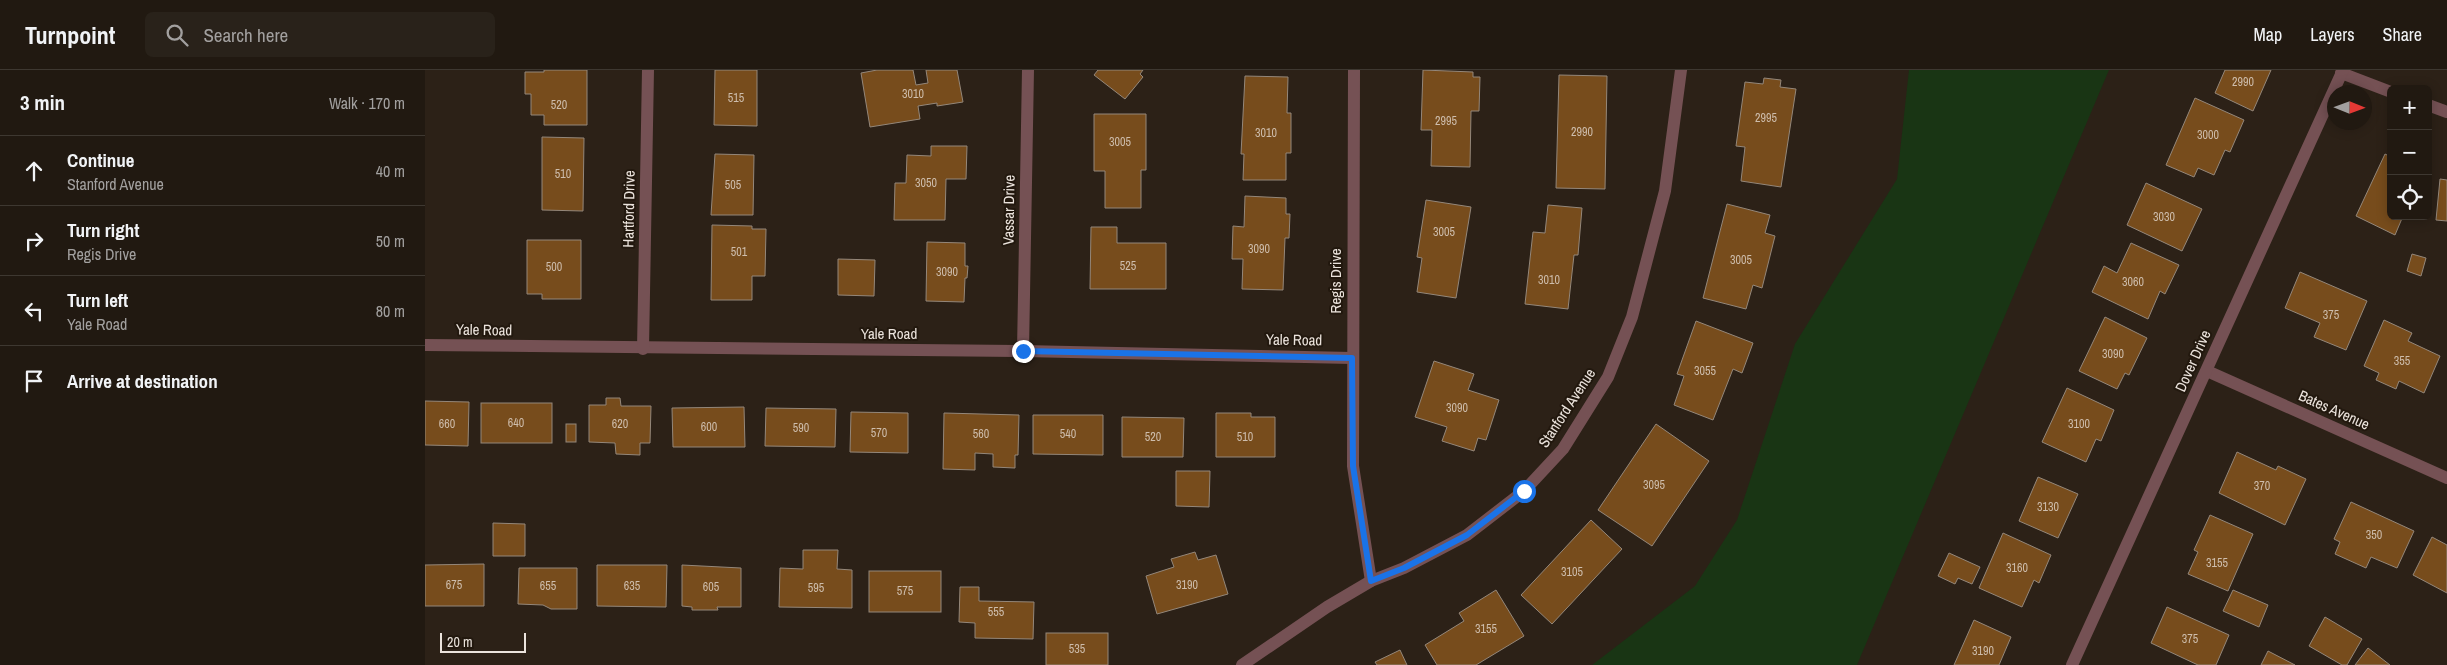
<!DOCTYPE html>
<html lang="en">
<head>
<meta charset="utf-8">
<style>
  body { margin:0; font-family:"Archivo Narrow",sans-serif; background:#29221a; color:#f1f3f6 }
  .controls { position:absolute; right:15px; top:15px; display:grid; overflow:hidden; border-radius:8px; box-shadow:0 2px 12px #0003 }
  .controls button { width:45px; height:45px; display:grid; place-items:center; padding:0; border:0; border-bottom:1px solid #3e3831; background:#211911; color:#f1f3f6; font:25px sans-serif }
  .compass { position:absolute; left:1902px; top:15px; width:45px; height:45px; border-radius:50%; background:#211911; box-shadow:0 2px 12px #0003; rotate:91deg }
  .scale { position:absolute; left:15px; bottom:12px; width:86px; box-sizing:border-box; padding-left:5px; border:2px solid #ebe3dc; border-top:0; font-size:14px; line-height:18px; white-space:nowrap; color:#ebe3dc; -webkit-text-stroke:4px #22180e; paint-order:stroke }
  .stop { position:absolute; width:15px; height:15px; margin:-11px; border:4px solid #1a73e8; border-radius:50%; background:#fff }
  .stop.end { background:#1a73e8; border-color:#fff; box-shadow:0 1px 5px #0008 }
  .list { margin:0; padding:0; list-style:none }
  h2 { display:flex; justify-content:space-between; align-items:center; height:65px; margin:0; padding:0 20px; font-size:21px }
  h2 small { font-size:16px; font-weight:400; color:#a2a09f }
  .list li { display:grid; grid-template-columns:32px 1fr auto; gap:15px; align-items:center; box-sizing:border-box; height:70px; padding:0 20px; border-top:1px solid #3e3831 }
  .list b { display:block; font-size:19px; white-space:nowrap }
  .list p { margin:0; font-size:16px; white-space:nowrap; color:#a2a09f }
  .list em { font-size:16px; font-style:normal; color:#a2a09f }
  .icon { flex:none; width:28px; height:28px; fill:none; stroke:currentColor; stroke-width:2; stroke-linecap:round; stroke-linejoin:round }
  .map { position:relative; flex:none; width:2022px; height:595px; overflow:hidden }
  header { display:flex; align-items:center; gap:30px; box-sizing:border-box; height:70px; padding:0 25px; background:#211911; border-bottom:1px solid #3e3831 }
  header strong { font-size:24px }
  nav { display:flex; gap:28px; margin-inline-start:auto; font-size:18px }
  .search { width:350px; height:45px; background:#29221a; display:flex; align-items:center; gap:12px; box-sizing:border-box; padding:0 18px; border-radius:8px; color:#a2a09f; font-size:19px }
  main { display:flex }
  aside { flex:1; background:#211911 }
  .map>svg:first-child { display:block }
  .green { fill:#193514 }
  .building { fill:#774c1c; stroke:#94877a }
  .lines { fill:none; stroke-linecap:round; stroke-linejoin:round }
  .minor { stroke:#755154; stroke-width:12 }
  .route { stroke:#1a73e8; stroke-width:6 }
  .labels { text-anchor:middle; stroke-width:4; stroke-linejoin:round; paint-order:stroke }
  .number-label { font-size:12px; fill:#cebdac }
  .street-label { font-size:15px; fill:#ebe3dc; stroke:#22180e }
</style>
</head>
<body>
<header>
<strong>Turnpoint</strong>
<div class="search"><svg class="icon" aria-label="search" viewBox="0 0 24 24"><circle cx="10" cy="10" r="6"/><path d="M15 15l6 6"/></svg>Search here</div>
<nav><a>Map</a><a>Layers</a><a>Share</a></nav>
</header>
<main>
<aside>
<h2>3 min<small>Walk · 170 m</small></h2>
<ul class="list">
<li><svg class="icon" aria-label="ahead" viewBox="0 0 24 24"><path d="M12 20V5M6 11l6-6 6 6"/></svg><div><b>Continue</b><p>Stanford Avenue</p></div><em>40 m</em></li>
<li><svg class="icon" aria-label="right" viewBox="0 0 24 24"><path d="M7 20v-9h11M14 6l5 5-5 5"/></svg><div><b>Turn right</b><p>Regis Drive</p></div><em>50 m</em></li>
<li><svg class="icon" aria-label="left" viewBox="0 0 24 24"><path d="M17 20v-9H6M10 6l-5 5 5 5"/></svg><div><b>Turn left</b><p>Yale Road</p></div><em>80 m</em></li>
<li><svg class="icon" aria-label="arrive" viewBox="0 0 24 24"><path d="M6 21V4h12l-3 4 3 4H6"/></svg><div><b>Arrive at destination</b></div></li>
</ul>
</aside>
<div class="map">
<svg width="2022" height="595" viewBox="0 0 2022 595">
  <rect width="100%" height="100%" fill="#2c2117"/>
  <polygon class="green" points="1484,0 1684,0 1432,595 1167,595 1270,516 1312,450 1370,274 1472,109"/>
  <g class="building">
    <polygon points="119,0 162,0 162,55 119,55 119,45 106,45 106,24 100,24 100,2 119,2"/>
    <polygon points="290,0 332,0 332,56 289,55"/>
    <polygon points="452,0 488,0 491,15 503,13 501,0 532,0 538,32 512,36 512,33 493,36 495,49 445,57 436,3"/>
    <polygon points="673,0 718,0 715,4 718,7 700,29 669,5"/>
    <polygon points="998,0 1048,2 1048,7 1055,7 1054,41 1046,41 1045,97 1006,96 1007,60 996,60"/>
    <polygon points="1800,0 1846,0 1828,41 1790,23"/>
    <polygon points="1134,5 1182,6 1180,119 1131,118"/>
    <polygon points="820,6 863,7 862,43 866,43 866,83 861,83 861,110 818,110 819,84 816,84"/>
    <polygon points="1339,8 1356,10 1355,17 1371,19 1356,117 1316,111 1320,77 1311,76 1320,12 1338,14"/>
    <polygon points="1770,28 1819,50 1805,82 1800,80 1789,105 1773,98 1769,107 1741,95"/>
    <polygon points="669,44 721,44 721,100 716,100 716,138 680,138 680,101 669,101"/>
    <polygon points="117,67 159,68 158,141 117,140"/>
    <polygon points="506,76 542,76 541,109 521,109 520,150 469,150 470,113 481,113 482,85 506,86"/>
    <polygon points="290,84 329,85 328,145 286,145"/>
    <polygon points="1960,84 1966,87 1966,146 1978,146 1970,165 1931,146"/>
    <polygon points="2015,109 2022,110 2022,151 2011,150"/>
    <polygon points="1721,113 1777,139 1757,181 1702,155"/>
    <polygon points="820,126 861,128 861,144 865,144 864,168 860,168 858,220 817,219 818,189 807,189 808,156 819,157"/>
    <polygon points="1001,130 1046,137 1031,228 992,222 997,188 992,187"/>
    <polygon points="1302,134 1345,145 1340,163 1350,166 1337,218 1328,215 1321,239 1278,228"/>
    <polygon points="1123,135 1157,138 1153,185 1149,185 1143,239 1100,234 1108,162 1120,163"/>
    <polygon points="287,155 327,156 327,159 341,159 340,206 327,206 327,230 286,230"/>
    <polygon points="666,157 692,157 692,173 741,173 741,219 665,219"/>
    <polygon points="102,170 156,170 156,229 117,229 117,224 102,224"/>
    <polygon points="502,172 540,173 540,196 543,196 542,208 540,208 539,232 501,231"/>
    <polygon points="1706,173 1754,195 1740,224 1735,221 1723,249 1667,222 1679,196 1692,203"/>
    <polygon points="1987,184 2001,188 1996,206 1982,201"/>
    <polygon points="413,189 450,190 449,226 413,225"/>
    <polygon points="1875,202 1942,231 1921,280 1889,267 1895,253 1860,238"/>
    <polygon points="1680,247 1722,268 1704,305 1700,303 1692,319 1654,301"/>
    <polygon points="1959,250 1987,263 1983,271 2015,286 1999,323 1974,311 1971,319 1951,310 1954,303 1939,296"/>
    <polygon points="1271,251 1328,273 1317,303 1308,299 1288,350 1249,335 1259,306 1252,304"/>
    <polygon points="1009,291 1049,304 1043,320 1074,330 1061,370 1053,368 1049,381 1017,371 1022,357 990,347"/>
    <polygon points="1642,318 1689,340 1676,371 1671,369 1661,392 1617,372"/>
    <polygon points="181,328 195,328 196,336 226,336 225,373 215,373 215,385 191,384 190,373 164,372 164,335 181,335"/>
    <polygon points="0,331 44,332 43,376 0,375"/>
    <rect x="56" y="333" width="71" height="40"/>
    <polygon points="319,337 320,377 248,377 247,338"/>
    <polygon points="341,338 411,339 410,377 340,376"/>
    <polygon points="426,342 483,343 483,383 425,382"/>
    <polygon points="519,343 594,345 593,385 590,385 590,398 568,397 568,384 550,383 550,400 518,399"/>
    <polygon points="791,343 826,343 826,347 850,347 850,387 791,387"/>
    <polygon points="608,345 678,345 678,385 608,384"/>
    <polygon points="697,347 759,348 758,387 697,387"/>
    <rect x="141" y="354" width="10" height="18"/>
    <polygon points="1231,354 1284,391 1227,476 1173,440"/>
    <polygon points="1812,382 1851,400 1853,396 1881,409 1860,455 1794,423"/>
    <polygon points="751,401 785,401 784,437 751,436"/>
    <polygon points="1613,407 1653,424 1633,468 1594,451"/>
    <polygon points="1926,432 1989,461 1972,498 1946,487 1941,498 1910,484 1915,472 1909,469"/>
    <polygon points="1785,445 1828,464 1803,521 1763,504 1773,482 1769,480"/>
    <polygon points="1166,450 1197,479 1127,554 1096,525"/>
    <polygon points="68,453 100,454 100,486 68,486"/>
    <polygon points="1578,463 1626,485 1614,513 1609,510 1597,537 1554,518"/>
    <polygon points="2007,467 2022,475 2022,523 1988,505"/>
    <polygon points="378,480 413,480 412,499 427,500 427,538 354,537 355,498 378,499"/>
    <polygon points="770,482 773,490 791,485 803,524 732,544 721,506 749,497 746,489"/>
    <polygon points="1524,483 1555,497 1547,514 1533,508 1530,514 1513,506"/>
    <polygon points="59,494 59,536 0,536 0,495"/>
    <polygon points="172,495 242,495 241,537 172,536"/>
    <polygon points="257,495 316,498 316,537 292,537 293,540 267,540 267,537 257,536"/>
    <polygon points="94,498 152,498 152,539 126,539 118,535 93,534"/>
    <rect x="444" y="501" width="72" height="41"/>
    <polygon points="535,517 554,517 554,531 609,532 608,569 550,568 550,553 534,552"/>
    <polygon points="1071,520 1099,566 1051,595 1012,595 1000,575 1039,551 1034,543"/>
    <polygon points="1808,520 1843,535 1834,557 1798,541"/>
    <polygon points="1742,537 1804,565 1791,595 1773,595 1726,573"/>
    <polygon points="1900,547 1937,569 1922,595 1917,595 1884,576"/>
    <polygon points="1549,550 1586,567 1574,595 1529,595"/>
    <rect x="621" y="563" width="62" height="32"/>
    <polygon points="1943,578 1965,595 1930,595"/>
    <polygon points="975,580 982,595 952,595 950,592"/>
    <polygon points="1843,581 1870,595 1836,595"/>
  </g>
  <g class="lines">
    <g class="minor">
      <polyline points="929,0 928,396 946,511"/>
      <polyline points="1916,3 1966,22"/>
      <polyline points="2003,35 2022,42"/>
      <polyline points="0,275 598,281 927,288"/>
      <polyline points="218,279 223,0"/>
      <polyline points="598,281 603,0"/>
      <polyline points="1782,301 2022,408"/>
      <polyline points="817,595 902,537 946,511 979,498 1042,465 1099,421 1138,379 1183,307 1207,247 1240,121 1256,0"/>
      <polyline points="1647,595 1918,0"/>
    </g>
  </g>
  <g class="lines">
    <polyline class="route" points="598,281 927,288 928,396 946,511 979,498 1042,465 1099,421"/>
  </g>
  <g class="labels">
    <g class="number-label">
      <text x="1818" y="16">2990</text>
      <text x="488" y="28">3010</text>
      <text x="311" y="32">515</text>
      <text x="134" y="39">520</text>
      <text x="1341" y="52">2995</text>
      <text x="1021" y="55">2995</text>
      <text x="1157" y="66">2990</text>
      <text x="841" y="67">3010</text>
      <text x="1783" y="69">3000</text>
      <text x="695" y="76">3005</text>
      <text x="138" y="108">510</text>
      <text x="501" y="117">3050</text>
      <text x="308" y="119">505</text>
      <text x="1739" y="151">3030</text>
      <text x="1019" y="166">3005</text>
      <text x="834" y="183">3090</text>
      <text x="314" y="186">501</text>
      <text x="1316" y="194">3005</text>
      <text x="703" y="200">525</text>
      <text x="129" y="201">500</text>
      <text x="522" y="206">3090</text>
      <text x="1124" y="214">3010</text>
      <text x="1708" y="216">3060</text>
      <text x="1906" y="249">375</text>
      <text x="1688" y="288">3090</text>
      <text x="1977" y="295">355</text>
      <text x="1280" y="305">3055</text>
      <text x="1032" y="342">3090</text>
      <text x="91" y="357">640</text>
      <text x="22" y="358">660</text>
      <text x="195" y="358">620</text>
      <text x="1654" y="358">3100</text>
      <text x="284" y="361">600</text>
      <text x="376" y="362">590</text>
      <text x="454" y="367">570</text>
      <text x="556" y="368">560</text>
      <text x="643" y="368">540</text>
      <text x="728" y="371">520</text>
      <text x="820" y="371">510</text>
      <text x="1229" y="419">3095</text>
      <text x="1837" y="420">370</text>
      <text x="1623" y="441">3130</text>
      <text x="1949" y="469">350</text>
      <text x="1792" y="497">3155</text>
      <text x="1592" y="502">3160</text>
      <text x="1147" y="506">3105</text>
      <text x="29" y="519">675</text>
      <text x="762" y="519">3190</text>
      <text x="123" y="520">655</text>
      <text x="207" y="520">635</text>
      <text x="286" y="521">605</text>
      <text x="391" y="522">595</text>
      <text x="480" y="525">575</text>
      <text x="571" y="546">555</text>
      <text x="1061" y="563">3155</text>
      <text x="1765" y="573">375</text>
      <text x="652" y="583">535</text>
      <text x="1558" y="585">3190</text>
    </g>
    <g class="street-label">
      <text transform="translate(204 139) rotate(-89)" y="5">Hartford Drive</text>
      <text transform="translate(584 140) rotate(-89)" y="5">Vassar Drive</text>
      <text transform="translate(911 211) rotate(-90)" y="5">Regis Drive</text>
      <text transform="translate(59 260) rotate(1)" y="5">Yale Road</text>
      <text x="464" y="269">Yale Road</text>
      <text transform="translate(869 270) rotate(1)" y="5">Yale Road</text>
      <text transform="translate(1768 291) rotate(-66)" y="5">Dover Drive</text>
      <text transform="translate(1142 338) rotate(-57)" y="5">Stanford Avenue</text>
      <text transform="translate(1909 340) rotate(24)" y="5">Bates Avenue</text>
    </g>
  </g>
</svg>
<div class="controls">
<button>+</button>
<button>−</button>
<button><svg class="icon" aria-label="locate" viewBox="0 0 24 24"><circle cx="12" cy="12" r="6"/><path d="M12 2v4M12 18v4M2 12h4M18 12h4"/></svg></button>
</div>
<svg class="compass" viewBox="-18 -18 36 36"><path d="M0-13l5 13h-10z" fill="#e53935"/><path d="M0 13l5-13h-10z" fill="#a2a09f"/></svg>
<div class="scale">20 m</div>
<div class="stop" style="left:1099px;top:421px"></div>
<div class="stop end" style="left:598px;top:281px"></div>
</div>
</main>
</body>
</html>
